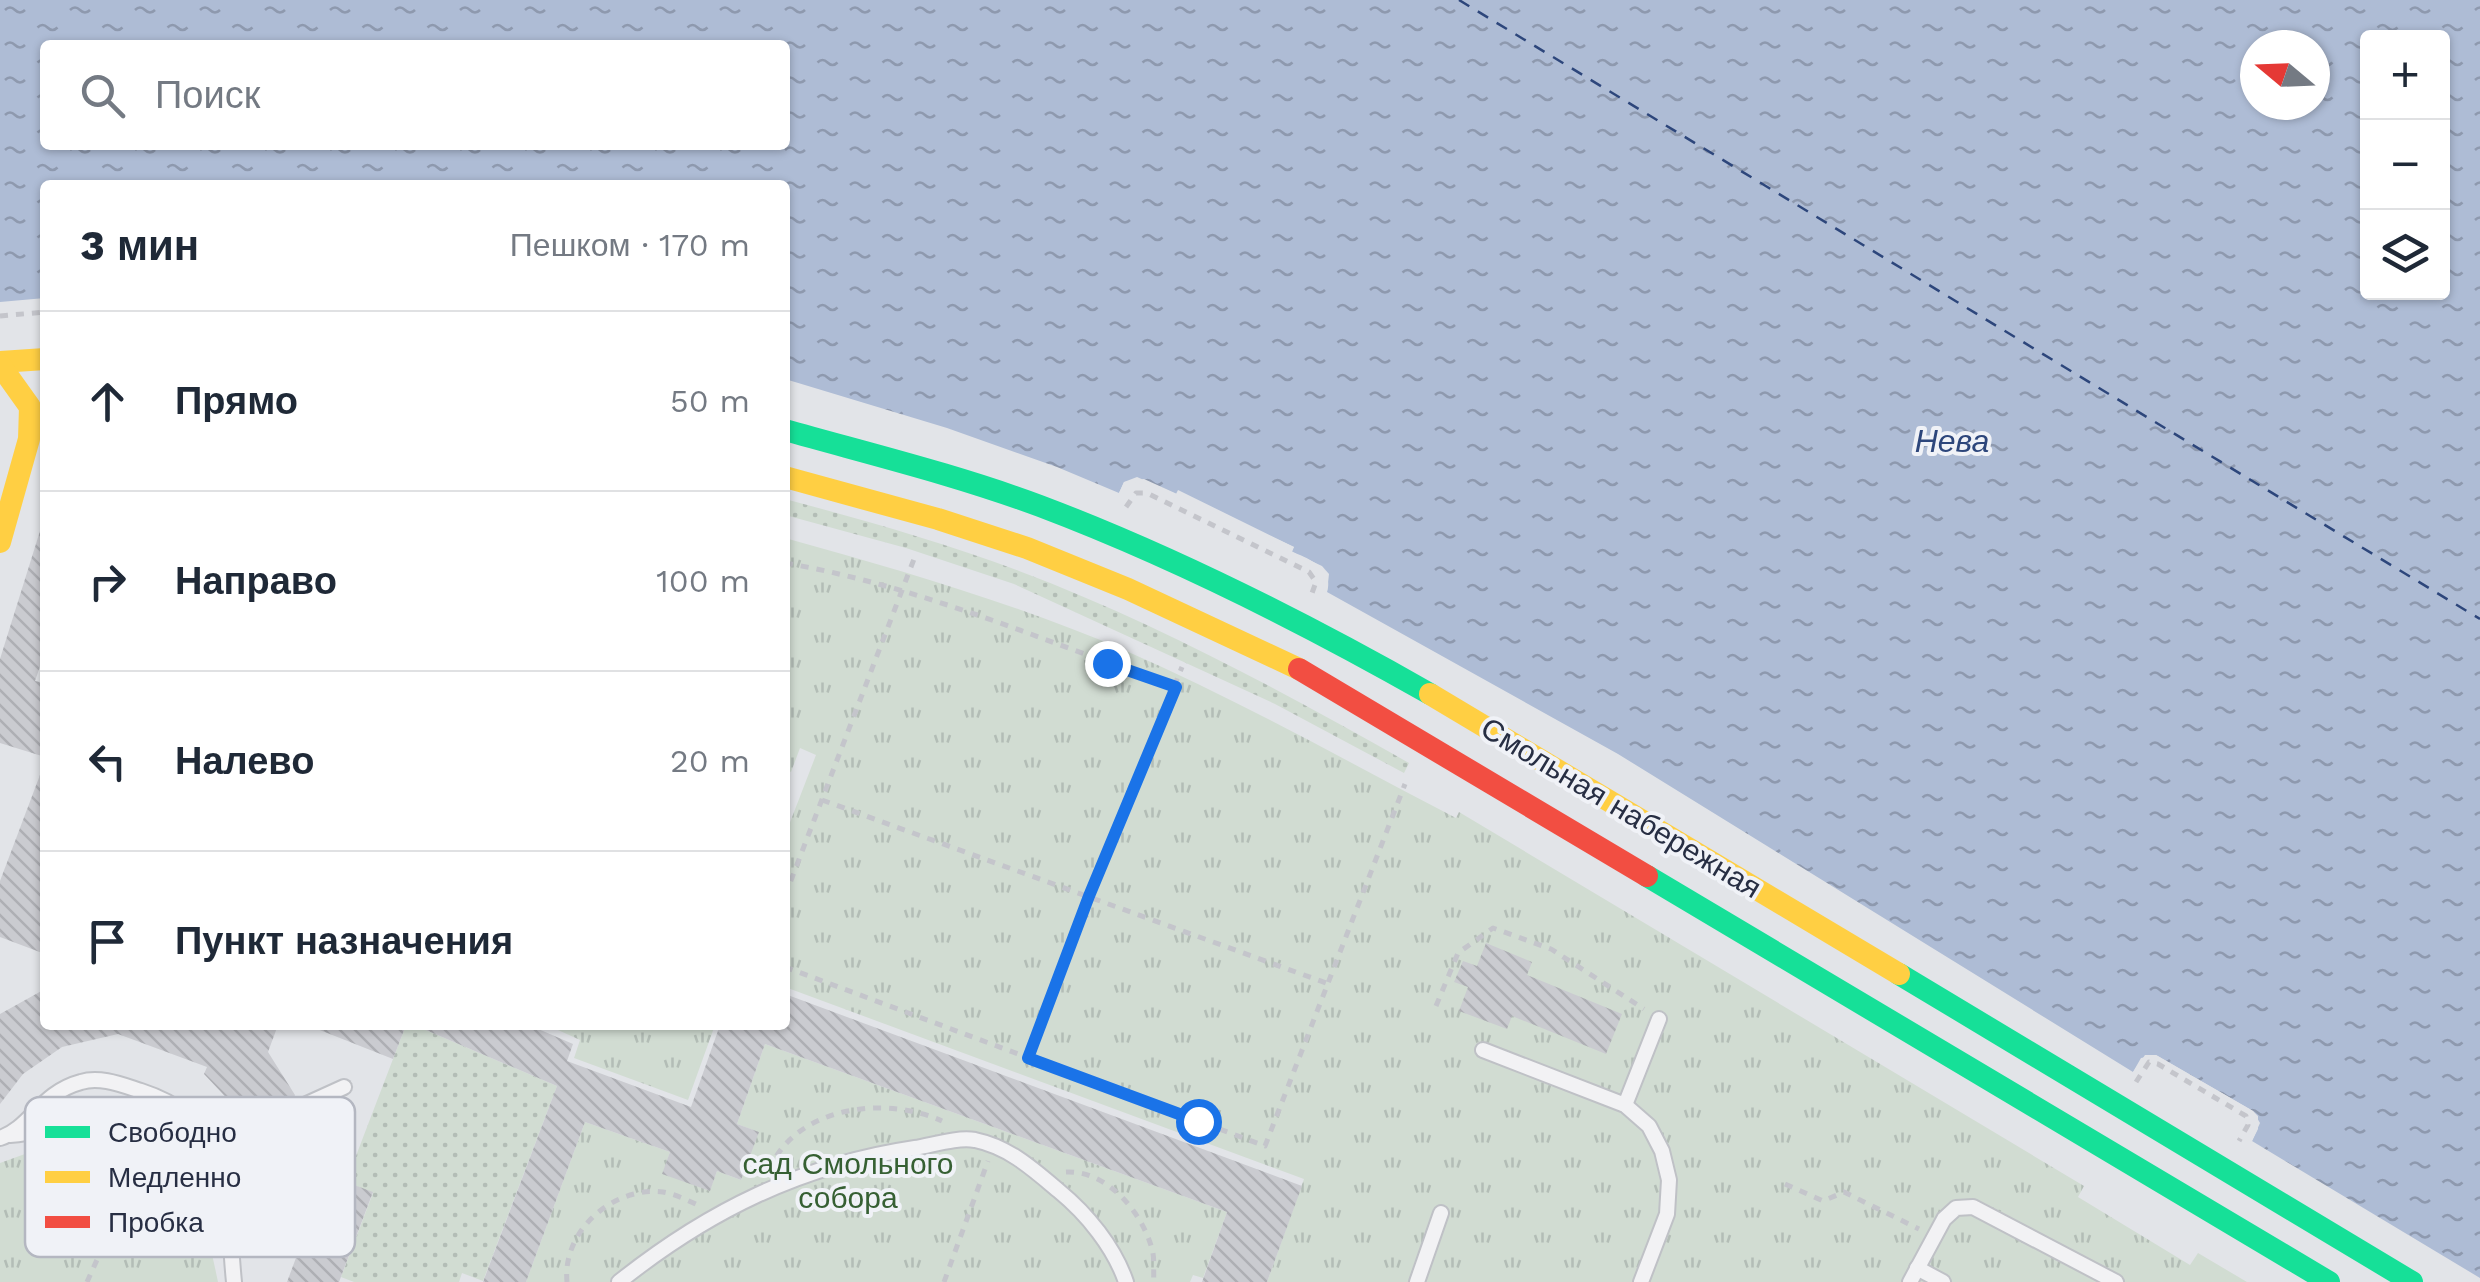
<!DOCTYPE html>
<html lang="ru">
<head>
<meta charset="utf-8">
<style>
  body { margin:0; font-family:"Work Sans",sans-serif; background:#f6f6f7; color:#1f2937 }
  .controls { position:absolute; right:30px; top:30px; display:grid; overflow:hidden; border-radius:10px; box-shadow:0 2px 8px #0004 }
  .controls button { width:90px; height:90px; display:grid; place-items:center; padding:0; border:0; border-bottom:2px solid #e0e1e3; background:#fff; color:#1f2937; font:50px sans-serif }
  .compass { position:absolute; left:2240px; top:30px; width:90px; height:90px; border-radius:50%; background:#fff; box-shadow:0 2px 8px #0004; rotate:289deg }
  .stop { position:absolute; width:30px; height:30px; margin:-22px; border:8px solid #1a73e8; border-radius:50%; background:#fff }
  .stop.end { background:#1a73e8; border-color:#fff; box-shadow:0 2px 10px #0008 }
  .list { margin:0; padding:0; list-style:none }
  h2 { display:flex; justify-content:space-between; align-items:center; height:130px; margin:0; padding:0 40px; font-size:42px }
  h2 small { font-size:32px; font-weight:400; color:#747a83 }
  .list li { display:grid; grid-template-columns:65px 1fr auto; gap:30px; align-items:center; box-sizing:border-box; height:180px; padding:0 40px; border-top:2px solid #e0e1e3 }
  .list b { display:block; font-size:38px; white-space:nowrap }
  .list em { font-size:32px; font-style:normal; color:#747a83 }
  .icon { flex:none; width:55px; height:55px; fill:none; stroke:currentColor; stroke-width:2; stroke-linecap:round; stroke-linejoin:round }
  .map { position:relative; flex:none; width:2480px; height:1282px; overflow:hidden }
  .search { position:absolute; background:#fff; box-shadow:0 2px 8px #0004; left:40px; top:40px; width:750px; height:110px; display:flex; align-items:center; gap:25px; box-sizing:border-box; padding:0 35px; border-radius:10px; color:#747a83; font-size:38px }
  .panel { position:absolute; background:#fff; box-shadow:0 2px 8px #0004; left:40px; top:180px; width:750px; height:850px; border-radius:10px }
  .map>svg:first-child { display:block }
  .grass { fill:url(#grass-dots) }
  .park { fill:url(#park-tufts) }
  .water { fill:url(#water-ripples); fill-rule:evenodd }
  .pier { fill:#e2e4e8 }
  .lines { fill:none; stroke-linecap:round; stroke-linejoin:round }
  .ferry { stroke:#2d467b; stroke-width:2.5; stroke-dasharray:12 10; stroke-linecap:butt }
  .building { fill:url(#building-back-hatch) }
  .lane-casing { stroke:#bfc1c6; stroke-width:18 }
  .path { stroke:#c4c5cb; stroke-width:5; stroke-dasharray:8 8; stroke-linecap:butt }
  .lane { stroke:#f2f2f4; stroke-width:14 }
  .fast { stroke:#16e098; stroke-width:22 }
  .slow { stroke:#ffcf43; stroke-width:22 }
  .jam { stroke:#f24e42; stroke-width:22 }
  .route { stroke:#1a73e8; stroke-width:12 }
  .labels { text-anchor:middle; stroke-width:8; stroke-linejoin:round; paint-order:stroke }
  .street-label { font-size:30px; fill:#272e43; stroke:#f0f2f7 }
  .park-label { font-size:30px; fill:#366033; stroke:#f0f2f7 }
  .water-label { font-size:32px; font-style:italic; fill:#2d467b; stroke:#f0f2f7 }
  .key { fill:#f0f2f7; stroke:#b4b7c1; stroke-width:2.5 }
  .key-label { font-size:28px; fill:#272e43 }
</style>
</head>
<body>
<div class="map">
<svg width="2480" height="1282" viewBox="0 0 2480 1282">
  <defs>
    <pattern id="grass-dots" width="8" height="8" patternUnits="userSpaceOnUse" patternTransform="scale(2.5)"><rect width="8" height="8" fill="#d1dcd2"/><path d="M2 2h.1M6 6h.1" fill="none" stroke="#b3bdb6" stroke-width="1.8" stroke-linecap="round"/></pattern>
    <pattern id="park-tufts" width="24" height="20" patternUnits="userSpaceOnUse" patternTransform="scale(2.5)"><rect width="24" height="20" fill="#d1dcd2"/><path d="M3 7l-1-3M5 7V3M7 7l1-3M15 17l-1-3M17 17v-4M19 17l1-3" fill="none" stroke="#b3bdb6"/></pattern>
    <pattern id="water-ripples" width="26" height="14" patternUnits="userSpaceOnUse" patternTransform="scale(2.5)"><rect width="26" height="14" fill="#aebcd5"/><path d="M2 4q2-2 4 0t4 0M15 11q2-2 4 0t4 0" fill="none" stroke="#8e99ae"/></pattern>
    <pattern id="building-back-hatch" width="6" height="6" patternUnits="userSpaceOnUse" patternTransform="scale(2.5)"><rect width="6" height="6" fill="#cacbd0"/><path d="M-1 5l2 2M0 0l6 6M5-1l2 2" fill="none" stroke="#aeafb4"/></pattern>
  </defs>
  <rect width="100%" height="100%" fill="#e2e4e8"/>
  <g class="grass">
    <path d="M785,499C864,520 942,542 1019,571C1155,622 1283,692 1409,763L1404,773L1275,704L1014,584L906,548L785,515Z"/>
    <polygon points="406,1025 414,1025 557,1086 483,1281 462,1273 459,1282 354,1282 341,1277 373,1193 346,1182"/>
  </g>
  <g class="park">
    <path d="M785,538C900,570 1014,603 1124,650C1237,699 1346,761 1456,818L1459,812L2084,1186L2078,1197L2190,1265L2198,1253L2247,1282H1267L1304,1179L785,987V824L789,825L816,755L800,748L791,772L785,769Z"/>
    <polygon points="547,1025 715,1025 688,1100 574,1058 580,1040"/>
    <polygon points="765,1044 1227,1212 1203,1278 1193,1275 1190,1282 526,1282 585,1122 670,1152 663,1173 710,1190 717,1171 741,1180 758,1132 737,1124"/>
    <path d="M95,1133C186,1148 201,1200 218,1282H0V1163L72,1137Z"/>
  </g>
  <path class="water" d="M0,0H2480V1278L2252,1141L2258,1129V1116L2253,1111L2156,1055L2141,1058L2133,1072L1618,754L1327,592C1334,567 1310,560 1291,551L1294,547L1144,479L1124,482L1119,493L1057,467L947,428L785,379V185H45V298L0,302ZM2368,38H2442V292H2368ZM45,45H785V145H45ZM2255,45H2315V105H2255Z"/>
  <g class="pier">
    <polygon points="1137,477 1176,494 1178,490 1294,547 1292,552 1322,566 1329,574 1327,592 1323,590 1324,576 1319,570 1289,556 1287,549 1180,497 1174,499 1137,482 1128,486 1124,494 1119,493 1124,482"/>
    <polygon points="2145,1055 2156,1055 2253,1111 2260,1123 2252,1141 2248,1138 2255,1123 2250,1115 2154,1059 2148,1059 2138,1074 2133,1072"/>
  </g>
  <g class="lines">
    <polyline class="ferry" points="1459,0 2480,619"/>
  </g>
  <g class="building">
    <polygon points="40,531 45,531 45,652 35,681 45,683 45,757 0,743 0,659"/>
    <polygon points="43,767 45,768 45,954 0,937 0,881"/>
    <polygon points="1486,943 1532,962 1527,975 1622,1014 1606,1054 1512,1016 1507,1029 1459,1011 1468,987 1454,982 1463,961 1477,966"/>
    <polygon points="45,989 45,1025 278,1025 268,1052 295,1095 290,1110 295,1116 304,1117 310,1144 312,1250 338,1179 373,1192 339,1282 287,1282 306,1231 250,1210 257,1164 253,1142 259,1138 260,1129 256,1123 245,1122 239,1111 204,1074 207,1067 118,1034 62,1047 23,1074 0,1104 0,1014"/>
    <polygon points="785,994 1302,1186 1267,1282 1202,1282 1227,1212 765,1044 737,1124 759,1132 741,1180 717,1171 710,1191 662,1174 670,1152 585,1122 526,1282 483,1282 557,1086 414,1025 529,1025 573,1044 567,1061 691,1107 720,1025 785,1025"/>
    <polygon points="307,1025 406,1025 393,1059"/>
  </g>
  <g class="lines">
    <g class="lane-casing">
      <g id="lane">
        <polyline points="1483,1050 1625,1105 1649,1126 1662,1151 1669,1180 1667,1214 1641,1282"/>
        <polyline points="1625,1105 1659,1019"/>
        <polyline points="300,1107 344,1087"/>
        <path d="M10,1135C37,1133 61,1124 87,1121C151,1113 192,1165 226,1210"/>
        <path d="M0,1138C31,1128 40,1093 81,1082C100,1076 122,1085 141,1091C239,1123 225,1196 234,1282"/>
        <polyline points="215,1146 250,1132"/>
        <polyline points="1917,1268 1943,1282"/>
        <path d="M619,1282C708,1211 801,1165 915,1148C933,1145 957,1137 975,1140C1009,1147 1033,1169 1059,1191C1087,1214 1114,1247 1126,1282"/>
        <polyline points="1417,1282 1441,1213"/>
        <polyline points="1910,1282 1944,1219 1956,1208 1973,1207 2116,1282"/>
      </g>
    </g>
    <g class="path">
      <polyline points="0,316 45,312"/>
      <polyline points="1126,507 1136,493 1147,493 1309,572 1316,582 1311,596"/>
      <path d="M785,563C919,586 1047,642 1175,687"/>
      <polyline points="822,800 1326,983"/>
      <polyline points="785,896 914,559"/>
      <polyline points="785,967 1265,1146 1405,784"/>
      <polyline points="1436,1006 1458,953 1493,928 1551,949 1644,1009"/>
      <polyline points="1028,1058 1089,895 1182,667"/>
      <polyline points="2136,1082 2149,1062 2158,1064 2246,1116 2248,1125 2239,1141"/>
      <path d="M769,1170C796,1106 885,1095 942,1121"/>
      <path d="M1066,1172C1107,1170 1142,1212 1152,1249C1155,1259 1153,1272 1154,1282"/>
      <polyline points="1785,1184 1823,1201 1844,1192 1919,1229"/>
      <polyline points="87,1282 131,1184 137,1145"/>
      <path d="M567,1282C562,1231 613,1186 663,1192C675,1194 689,1201 700,1206"/>
      <polyline points="944,1282 988,1161"/>
    </g>
    <use href="#lane" class="lane"/>
    <g class="fast">
      <path d="M785,430C870,454 957,475 1040,506C1175,557 1305,623 1430,694"/>
      <polyline points="1647,876 2329,1282"/>
      <polyline points="1899,974 2412,1282"/>
    </g>
    <g class="slow">
      <polyline points="0,362 45,359"/>
      <polyline points="0,365 30,407 29,439 0,542"/>
      <polyline points="785,477 938,519 1027,548 1128,589 1299,669"/>
      <polyline points="1430,694 1899,974"/>
    </g>
    <polyline class="jam" points="1299,669 1647,876"/>
  </g>
  <g class="lines">
    <polyline class="route" points="1107,663 1176,687 1089,896 1028,1058 1198,1121"/>
  </g>
  <g class="labels">
    <g class="street-label">
      <text transform="translate(1621 808) rotate(31)" y="10">Смольная набережная</text>
    </g>
    <g class="park-label">
      <text x="848" y="1174">сад Смольного<tspan x="848" dy="34">собора</tspan></text>
    </g>
    <g class="water-label">
      <text x="1952" y="452">Нева</text>
    </g>
  </g>
  <rect x="25" y="1097" width="330" height="160" rx="15" class="key"/>
  <rect x="45" y="1126" width="45" height="12" fill="#16e098"/>
  <rect x="45" y="1171" width="45" height="12" fill="#ffcf43"/>
  <rect x="45" y="1216" width="45" height="12" fill="#f24e42"/>
  <g class="key-label">
    <text x="108" y="1142">Свободно</text>
    <text x="108" y="1187">Медленно</text>
    <text x="108" y="1232">Пробка</text>
  </g>
</svg>
<div class="controls">
<button>+</button>
<button>−</button>
<button><svg class="icon" aria-label="layers" viewBox="0 0 24 24"><path d="M12 4l9 5-9 5-9-5zM3 14l9 5 9-5"/></svg></button>
</div>
<svg class="compass" viewBox="-18 -18 36 36"><path d="M0-13l5 13h-10z" fill="#e53935"/><path d="M0 13l5-13h-10z" fill="#747a83"/></svg>
<div class="stop" style="left:1198px;top:1121px"></div>
<div class="stop end" style="left:1107px;top:663px"></div>
<div class="search"><svg class="icon" aria-label="search" viewBox="0 0 24 24"><circle cx="10" cy="10" r="6"/><path d="M15 15l6 6"/></svg>Поиск</div>
<section class="panel">
<h2>3 мин<small>Пешком · 170 m</small></h2>
<ul class="list">
<li><svg class="icon" aria-label="ahead" viewBox="0 0 24 24"><path d="M12 20V5M6 11l6-6 6 6"/></svg><div><b>Прямо</b></div><em>50 m</em></li>
<li><svg class="icon" aria-label="right" viewBox="0 0 24 24"><path d="M7 20v-9h11M14 6l5 5-5 5"/></svg><div><b>Направо</b></div><em>100 m</em></li>
<li><svg class="icon" aria-label="left" viewBox="0 0 24 24"><path d="M17 20v-9H6M10 6l-5 5 5 5"/></svg><div><b>Налево</b></div><em>20 m</em></li>
<li><svg class="icon" aria-label="arrive" viewBox="0 0 24 24"><path d="M6 21V4h12l-3 4 3 4H6"/></svg><div><b>Пункт назначения</b></div></li>
</ul>
</section>
</div>
</body>
</html>
